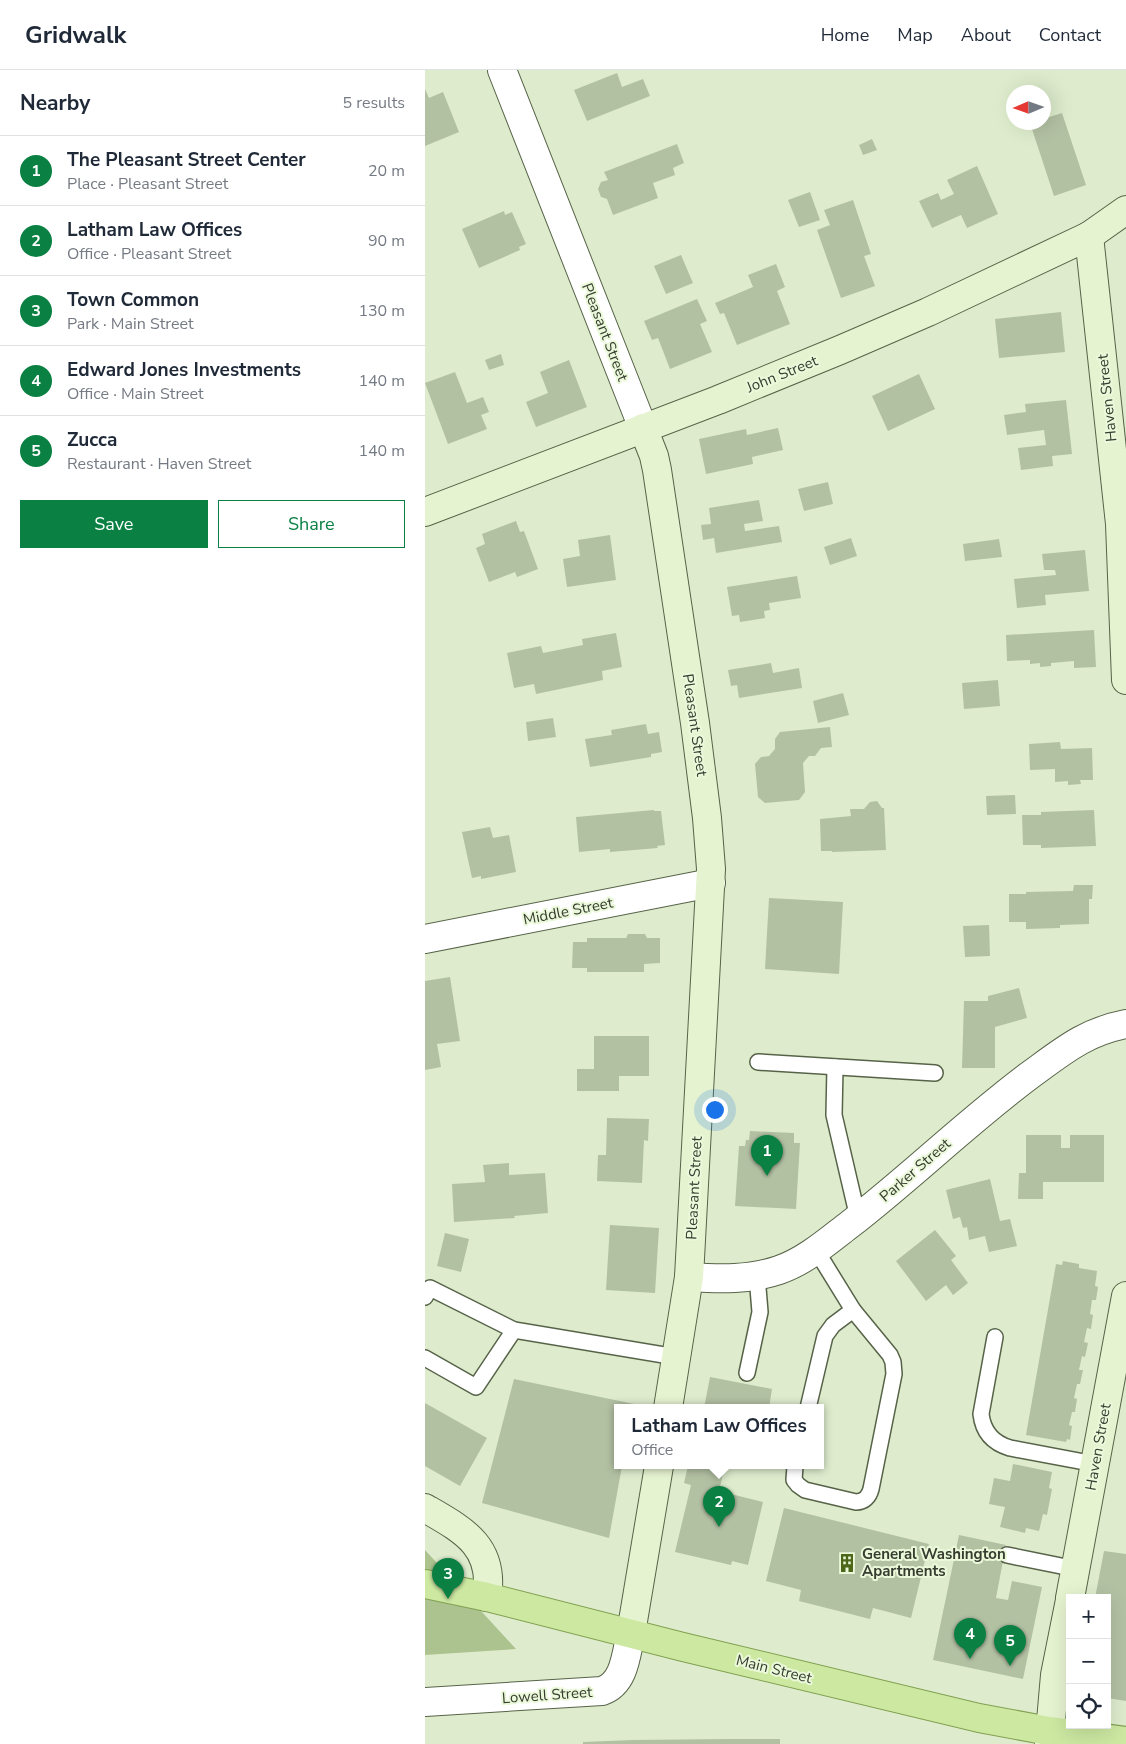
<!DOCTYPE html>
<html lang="en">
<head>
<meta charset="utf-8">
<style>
  body { margin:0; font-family:"Nunito Sans",sans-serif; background:#f6f6f7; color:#1f2937 }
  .controls { position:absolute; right:15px; bottom:15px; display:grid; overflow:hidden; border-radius:0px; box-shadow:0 5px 20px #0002 }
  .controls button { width:45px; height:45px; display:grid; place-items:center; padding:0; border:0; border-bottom:1px solid #e0e1e3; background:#fff; color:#1f2937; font:25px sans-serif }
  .compass { position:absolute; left:581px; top:15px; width:45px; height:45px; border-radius:50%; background:#fff; box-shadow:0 5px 20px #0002; rotate:268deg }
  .you { position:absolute; left:289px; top:1039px; width:18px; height:18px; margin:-12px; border:4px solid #fff; border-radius:50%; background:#1a73e8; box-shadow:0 0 0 8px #1a73e833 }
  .badge { display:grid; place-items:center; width:32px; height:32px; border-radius:50%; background:#0b8043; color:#fff; font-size:16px; font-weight:700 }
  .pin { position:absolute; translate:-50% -41px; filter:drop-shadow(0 1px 2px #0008) }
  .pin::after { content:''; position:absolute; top:26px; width:18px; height:15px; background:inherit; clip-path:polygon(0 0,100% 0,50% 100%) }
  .popup { position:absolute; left:189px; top:1334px; width:210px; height:65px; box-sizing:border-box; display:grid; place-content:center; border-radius:0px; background:#fff; filter:drop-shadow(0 1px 4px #0005); font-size:16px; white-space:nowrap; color:#747a83 }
  .popup b { font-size:19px; color:#1f2937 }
  .popup::after { content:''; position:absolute; left:50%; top:100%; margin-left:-10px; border:10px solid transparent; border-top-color:#fff }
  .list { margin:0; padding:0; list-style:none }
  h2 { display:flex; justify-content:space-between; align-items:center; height:65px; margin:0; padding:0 20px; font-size:21px }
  h2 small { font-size:16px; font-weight:400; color:#747a83 }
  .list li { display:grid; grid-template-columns:32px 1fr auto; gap:15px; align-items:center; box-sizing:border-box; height:70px; padding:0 20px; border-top:1px solid #e0e1e3 }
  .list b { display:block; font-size:19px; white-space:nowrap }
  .list p { margin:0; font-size:16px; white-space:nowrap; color:#747a83 }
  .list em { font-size:16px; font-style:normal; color:#747a83 }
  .actions { display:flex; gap:10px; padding:15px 20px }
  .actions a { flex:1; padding:11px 0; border:1px solid #0b8043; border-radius:0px; text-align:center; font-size:18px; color:#0b8043 }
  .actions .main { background:#0b8043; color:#fff }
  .icon { flex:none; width:28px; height:28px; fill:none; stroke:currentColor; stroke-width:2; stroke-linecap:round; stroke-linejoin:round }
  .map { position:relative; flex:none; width:701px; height:1674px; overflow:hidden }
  header { display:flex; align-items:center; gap:30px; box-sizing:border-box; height:70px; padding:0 25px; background:#fff; border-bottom:1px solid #e0e1e3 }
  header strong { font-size:24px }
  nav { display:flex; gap:28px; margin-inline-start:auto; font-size:18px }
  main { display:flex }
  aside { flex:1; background:#fff }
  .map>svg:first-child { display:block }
  .green { fill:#acc390 }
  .building { fill:#b3c1a3 }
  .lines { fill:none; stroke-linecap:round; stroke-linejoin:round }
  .lane-casing { stroke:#576348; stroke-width:18 }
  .street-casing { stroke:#576348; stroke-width:30 }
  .secondary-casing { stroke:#576348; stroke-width:30 }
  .primary-casing { stroke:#81a151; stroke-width:30 }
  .lane { stroke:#fff; stroke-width:15 }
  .street { stroke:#fff; stroke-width:28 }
  .secondary { stroke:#e6f3d0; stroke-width:28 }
  .primary { stroke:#cce8a1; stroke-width:28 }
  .labels { text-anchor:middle; stroke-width:4; stroke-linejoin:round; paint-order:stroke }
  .street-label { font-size:15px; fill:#363c30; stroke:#ebf9da }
  .poi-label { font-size:15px; font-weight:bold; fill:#363c30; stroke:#ebf9da; text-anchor:start }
</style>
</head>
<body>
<header>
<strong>Gridwalk</strong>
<nav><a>Home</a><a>Map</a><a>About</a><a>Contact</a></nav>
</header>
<main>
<aside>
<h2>Nearby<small>5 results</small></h2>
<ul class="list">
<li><span class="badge">1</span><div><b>The Pleasant Street Center</b><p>Place · Pleasant Street</p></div><em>20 m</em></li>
<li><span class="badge">2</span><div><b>Latham Law Offices</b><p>Office · Pleasant Street</p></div><em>90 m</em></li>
<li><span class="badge">3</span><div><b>Town Common</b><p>Park · Main Street</p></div><em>130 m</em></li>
<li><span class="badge">4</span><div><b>Edward Jones Investments</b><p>Office · Main Street</p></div><em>140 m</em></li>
<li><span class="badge">5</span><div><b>Zucca</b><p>Restaurant · Haven Street</p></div><em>140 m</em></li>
</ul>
<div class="actions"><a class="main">Save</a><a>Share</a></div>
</aside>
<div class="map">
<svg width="701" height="1674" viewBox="0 0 701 1674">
  <rect width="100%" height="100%" fill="#deeccd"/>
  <polygon class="green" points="0,1480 91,1579 0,1585"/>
  <g class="building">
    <polygon points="192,3 197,17 218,9 225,26 162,51 149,20"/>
    <polygon points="0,19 4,28 18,22 34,62 0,76"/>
    <polygon points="637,43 661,115 629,126 605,53 618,52 618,49"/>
    <polygon points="447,69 452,80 438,85 434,75"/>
    <polygon points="252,74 259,93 248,98 250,105 228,113 233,128 188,145 182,129 176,127 173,119 176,112 183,110 179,102"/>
    <polygon points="552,96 573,144 542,158 536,145 507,158 494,131 513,123 516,130 529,124 522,110"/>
    <polygon points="385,122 395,150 374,157 363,130"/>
    <polygon points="428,130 446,184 439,186 450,216 416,228 392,160 405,155 399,140"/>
    <polygon points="79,141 80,145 87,142 101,174 94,177 95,180 54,198 37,159"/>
    <polygon points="256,185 268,213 241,224 229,196"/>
    <polygon points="351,194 360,217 352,221 365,254 312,275 299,243 295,244 290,233 328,217 323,205"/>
    <polygon points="272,229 282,251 275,254 287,282 245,299 233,268 227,270 219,251"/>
    <polygon points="636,242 640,282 574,288 570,249"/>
    <polygon points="76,284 79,295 64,300 60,290"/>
    <polygon points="144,290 162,337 111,357 101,332 123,323 115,302"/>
    <polygon points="30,302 42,333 58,327 64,342 56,345 62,359 23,374 0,313"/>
    <polygon points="494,304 510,339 463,361 447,326"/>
    <polygon points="641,330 647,384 627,386 628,396 596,400 593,378 621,375 619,360 582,365 579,345 601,342 600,334"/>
    <polygon points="353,358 358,380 327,387 328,394 281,404 274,369 321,359 322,365"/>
    <polygon points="403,412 408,434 379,441 373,419"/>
    <polygon points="334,430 338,451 319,454 320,461 354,456 357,472 291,483 289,468 278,470 276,455 286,454 284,438"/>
    <polygon points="91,451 95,462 99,461 113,499 92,507 90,502 64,512 51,478 60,474 57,464"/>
    <polygon points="185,465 191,510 142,517 138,489 155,486 153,470"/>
    <polygon points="426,468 432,486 405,495 399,477"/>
    <polygon points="574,469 577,487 540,491 538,474"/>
    <polygon points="660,480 664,521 620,525 621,535 592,538 589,509 631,505 630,500 619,500 617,484"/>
    <polygon points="372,506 376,528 344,533 345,540 339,541 340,548 315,552 314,545 307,546 302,517"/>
    <polygon points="669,560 671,597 649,598 649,591 626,593 626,596 615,597 615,593 605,594 605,590 582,591 581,565"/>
    <polygon points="191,563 197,597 177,601 178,610 111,624 109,614 89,618 82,583 116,576 118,583 158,575 157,569"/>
    <polygon points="346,593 348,603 374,598 377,618 314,628 312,615 306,616 303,600"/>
    <polygon points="573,610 575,636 539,639 537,613"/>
    <polygon points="418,623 424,645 393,653 388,631"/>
    <polygon points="128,648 131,667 103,671 101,652"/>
    <polygon points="221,654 223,664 234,662 237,682 226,684 226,687 165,697 160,669 187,665 186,660"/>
    <polygon points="405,657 407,677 396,678 390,686 384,686 378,693 380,722 374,730 340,733 333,727 330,694 336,687 344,686 350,679 350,669 355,662"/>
    <polygon points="635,672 636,679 667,678 668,710 655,710 656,714 643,715 643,711 630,712 630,699 605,700 604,674"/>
    <polygon points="590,725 591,744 562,745 561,726"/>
    <polygon points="452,731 457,738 459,738 461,780 407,782 407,781 396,781 395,749 426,746 425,739 439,739 445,732"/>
    <polygon points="229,740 229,741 236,741 240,775 232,776 233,778 185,782 185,779 154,782 151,747"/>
    <polygon points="669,740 671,776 616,778 616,775 598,775 597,745 616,745 616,742"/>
    <polygon points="65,757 68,768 84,765 91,802 56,809 56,806 47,808 37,762"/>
    <polygon points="649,815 668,815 667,829 664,829 664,854 635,855 635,858 601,859 601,852 584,852 584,824 601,824 601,822 648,821"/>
    <polygon points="344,828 418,832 414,904 340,899"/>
    <polygon points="564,855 565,886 540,887 538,856"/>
    <polygon points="203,864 220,864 222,868 235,868 235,893 219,894 219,902 162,902 162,898 147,898 148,872 162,872 162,868 201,868"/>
    <polygon points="25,907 35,971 12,974 16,997 0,1000 0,911"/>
    <polygon points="594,918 602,948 570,957 570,998 537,998 539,931 563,931 563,926"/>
    <polygon points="169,966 224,966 224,1006 194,1006 194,1021 152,1021 152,999 169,999"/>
    <polygon points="182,1048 224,1049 223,1071 219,1070 217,1113 172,1111 173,1085 181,1085"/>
    <polygon points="325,1061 369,1063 369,1073 375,1073 371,1139 310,1136 314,1076 320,1076 321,1070 324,1070"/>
    <polygon points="601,1065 636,1065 636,1078 645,1078 645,1065 679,1065 679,1112 618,1112 618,1129 593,1129 594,1103 601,1103"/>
    <polygon points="84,1093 84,1105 120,1103 123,1143 89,1146 90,1148 29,1152 27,1114 60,1112 58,1095"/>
    <polygon points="565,1109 575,1151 585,1149 592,1176 564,1182 560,1166 544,1170 542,1157 538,1158 535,1147 528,1149 521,1120"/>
    <polygon points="185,1155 234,1158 230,1223 181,1220"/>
    <polygon points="510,1160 531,1186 526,1190 543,1213 528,1225 521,1215 501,1231 471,1191"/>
    <polygon points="20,1163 44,1169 36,1202 12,1196"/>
    <polygon points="638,1191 654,1194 654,1198 672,1201 670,1216 673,1217 671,1230 667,1230 665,1244 668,1245 666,1259 662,1258 659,1272 663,1273 660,1287 657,1286 654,1300 658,1300 655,1314 652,1314 649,1328 652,1329 650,1342 647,1342 644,1355 647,1356 645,1370 642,1369 641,1372 601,1365 631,1194 637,1195"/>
    <polygon points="285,1307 347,1319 344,1338 279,1338"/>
    <polygon points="89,1309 209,1334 208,1338 193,1338 193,1396 197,1396 184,1468 57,1433"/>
    <polygon points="0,1333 62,1368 35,1416 0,1396"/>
    <polygon points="588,1394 627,1402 624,1418 627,1419 622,1445 618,1444 614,1461 601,1458 600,1463 575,1457 580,1437 564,1434 569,1408 585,1411"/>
    <polygon points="263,1396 300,1396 294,1421 338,1432 323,1495 307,1491 306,1495 250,1482 266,1415 259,1413"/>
    <polygon points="359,1438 504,1474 486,1548 448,1538 445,1549 374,1531 376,1520 341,1511"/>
    <polygon points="534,1465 581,1475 571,1528 583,1530 587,1511 617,1517 598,1609 508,1590"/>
    <polygon points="679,1481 701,1484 701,1631 682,1628 682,1528 670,1528"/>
    <polygon points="303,1669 355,1669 355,1674 158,1674 158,1672 208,1670"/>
  </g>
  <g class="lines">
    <g class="lane-casing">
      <g id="lane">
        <polyline points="333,992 510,1003"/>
        <polyline points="410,997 409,1045 433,1148"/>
        <polyline points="0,1227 5,1218 89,1260 251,1287"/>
        <path d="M570,1267L556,1344C558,1362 568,1373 585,1378L670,1394"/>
        <polyline points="0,1288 51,1317 89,1260"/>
        <polyline points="322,1303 335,1242 332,1206"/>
        <polyline points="383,1338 400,1266 408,1255 428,1240"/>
        <path d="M370,1396L369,1410L373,1415L380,1420L431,1432C439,1432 444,1427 446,1419L469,1304L468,1292L465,1285L428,1240L391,1180"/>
        <polyline points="582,1485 651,1499"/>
      </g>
    </g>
    <g class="street-casing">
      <g id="street">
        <polyline points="77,0 218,358"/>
        <polyline points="0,869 286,813"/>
        <path d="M264,1207C295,1209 325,1210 354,1200C380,1191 402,1172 424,1155C486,1107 542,1052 605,1005C638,981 660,962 701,954"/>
        <path d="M0,1632L177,1621C200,1613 201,1584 206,1563"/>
      </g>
    </g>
    <g class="secondary-casing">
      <g id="secondary">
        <polyline points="664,166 695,454 701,610"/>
        <polyline points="218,358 229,386 232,400 270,653 282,748 286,799 264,1207 243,1338"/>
        <polyline points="0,442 293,330 415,280 503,242 664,166 701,140"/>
        <path d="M0,1438C38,1460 70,1476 62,1527"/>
        <polyline points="645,1528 701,1226"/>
        <polyline points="206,1563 234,1396"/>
        <polyline points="624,1674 630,1605 645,1530"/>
      </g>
    </g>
    <g class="primary-casing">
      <polyline id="primary" points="0,1514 62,1527 258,1577 554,1648 624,1661 701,1671"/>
    </g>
    <use href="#lane" class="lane"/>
    <use href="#street" class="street"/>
    <use href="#secondary" class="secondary"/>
    <use href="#primary" class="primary"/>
  </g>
  <defs>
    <g id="building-bare" transform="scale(1.5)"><path d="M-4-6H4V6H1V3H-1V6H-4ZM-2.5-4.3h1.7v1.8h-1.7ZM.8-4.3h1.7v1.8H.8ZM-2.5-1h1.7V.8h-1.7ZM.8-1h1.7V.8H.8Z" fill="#4c671a" stroke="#ebf9da" stroke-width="2.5" paint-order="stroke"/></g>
  </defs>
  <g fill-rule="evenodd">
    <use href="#building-bare" x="422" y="1493"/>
  </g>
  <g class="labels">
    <g class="street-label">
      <text transform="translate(180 262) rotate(69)" y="5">Pleasant Street</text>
      <text transform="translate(357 304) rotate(-22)" y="5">John Street</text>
      <text transform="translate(682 328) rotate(-96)" y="5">Haven Street</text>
      <text transform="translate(270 655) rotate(82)" y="5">Pleasant Street</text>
      <text transform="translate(143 841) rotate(-11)" y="5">Middle Street</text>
      <text transform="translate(490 1100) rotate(-41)" y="5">Parker Street</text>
      <text transform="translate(269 1118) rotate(-87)" y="5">Pleasant Street</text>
      <text transform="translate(673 1377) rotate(-80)" y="5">Haven Street</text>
      <text transform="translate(349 1599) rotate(14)" y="5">Main Street</text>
      <text transform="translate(122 1625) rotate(-4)" y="5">Lowell Street</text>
    </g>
    <g class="poi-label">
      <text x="437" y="1489">General Washington<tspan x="437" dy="17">Apartments</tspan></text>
    </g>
  </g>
</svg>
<div class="controls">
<button>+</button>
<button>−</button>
<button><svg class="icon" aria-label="locate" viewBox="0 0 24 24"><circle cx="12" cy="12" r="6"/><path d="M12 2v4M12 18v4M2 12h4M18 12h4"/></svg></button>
</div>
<svg class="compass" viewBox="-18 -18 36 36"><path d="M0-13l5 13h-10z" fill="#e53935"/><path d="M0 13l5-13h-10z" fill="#747a83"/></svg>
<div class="you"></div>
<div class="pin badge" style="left:342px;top:1106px">1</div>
<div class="pin badge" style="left:294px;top:1457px">2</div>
<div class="popup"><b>Latham Law Offices</b>Office</div>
<div class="pin badge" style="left:23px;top:1529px">3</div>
<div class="pin badge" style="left:545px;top:1589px">4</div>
<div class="pin badge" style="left:585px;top:1596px">5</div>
</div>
</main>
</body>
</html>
